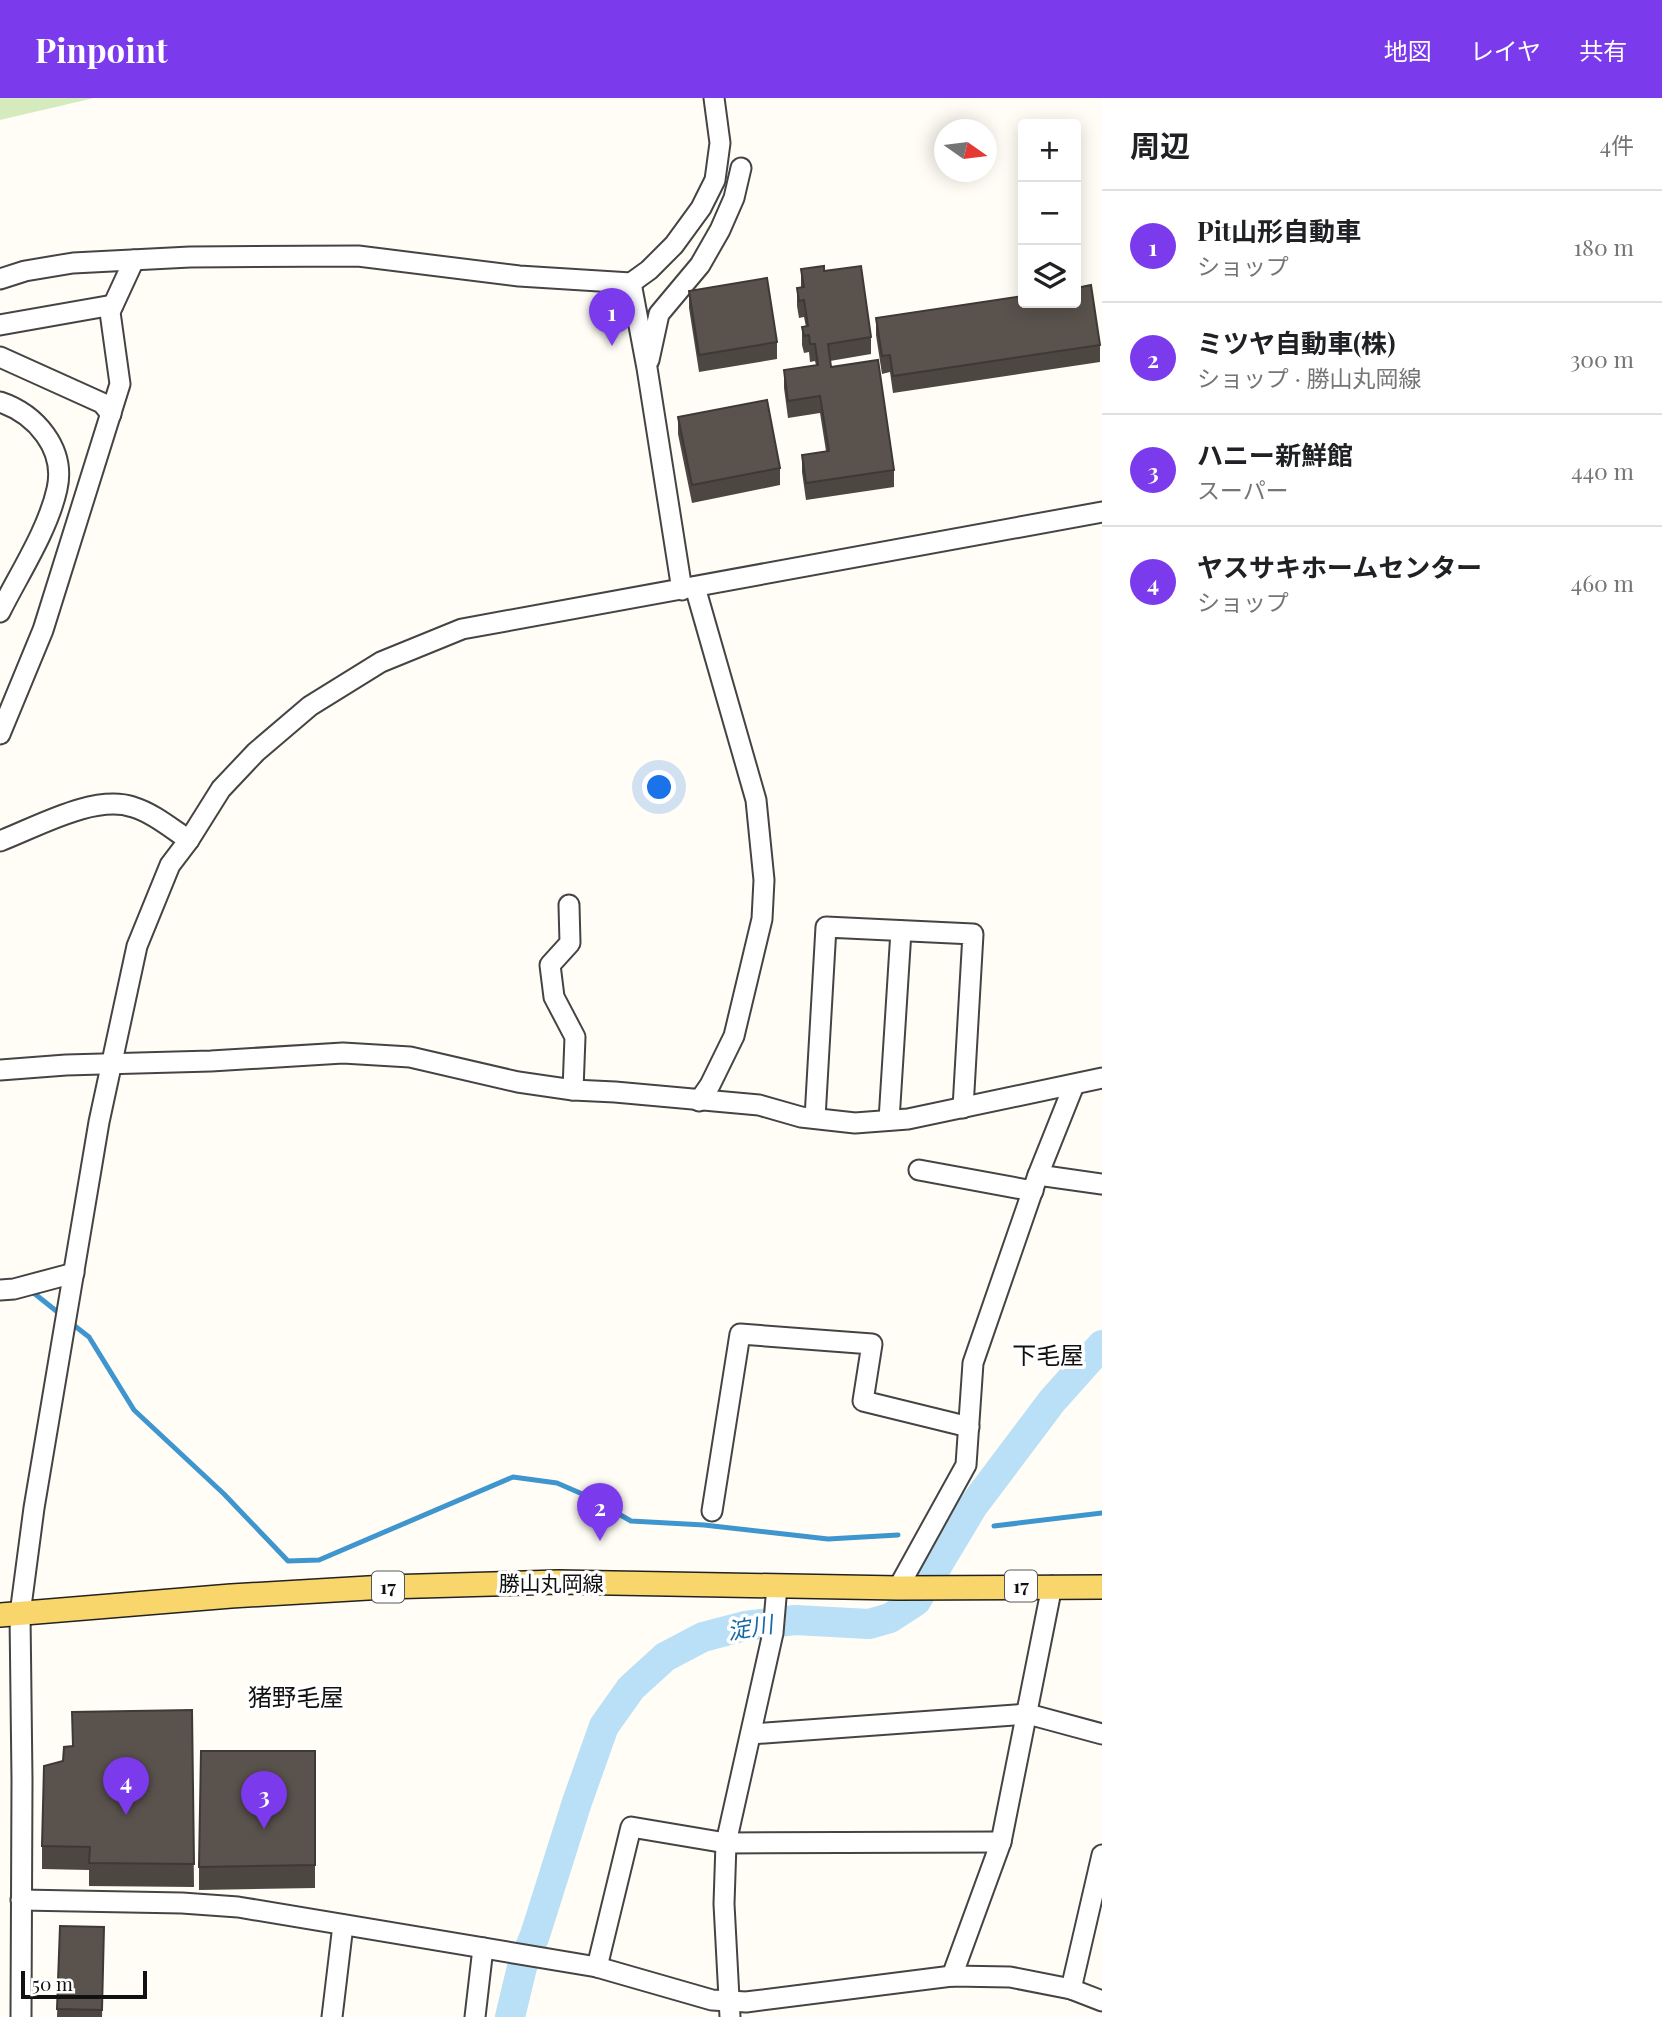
<!DOCTYPE html>
<html lang="ja">
<head>
<meta charset="utf-8">
<style>
  body { margin:0; font-family:"Playfair Display","Noto Sans JP",serif; background:#f2f2f2; color:#202124 }
  .controls { position:absolute; right:21px; top:21px; display:grid; overflow:hidden; border-radius:7px; box-shadow:0 4px 18px #0003 }
  .controls button { width:63px; height:63px; display:grid; place-items:center; padding:0; border:0; border-bottom:2px solid #e0e0e0; background:#fff; color:#202124; font:35px sans-serif }
  .compass { position:absolute; left:934px; top:21px; width:63px; height:63px; border-radius:50%; background:#fff; box-shadow:0 4px 18px #0003; rotate:104deg }
  .scale { position:absolute; left:21px; bottom:18px; width:126px; box-sizing:border-box; padding-left:7px; border:4px solid #111; border-top:0; font-size:19px; line-height:24px; white-space:nowrap; color:#111; -webkit-text-stroke:5px #fff; paint-order:stroke }
  .you { position:absolute; left:660px; top:690px; width:24px; height:24px; margin:-18px; border:5px solid #fff; border-radius:50%; background:#1a73e8; box-shadow:0 0 0 10px #1a73e833 }
  .badge { display:grid; place-items:center; width:46px; height:46px; border-radius:50%; background:#7c3aed; color:#fff; font-size:23px; font-weight:700 }
  .pin { position:absolute; translate:-50% -58px; filter:drop-shadow(0 2px 4px #0008) }
  .pin::after { content:''; position:absolute; top:37px; width:24px; height:21px; background:inherit; clip-path:polygon(0 0,100% 0,50% 100%) }
  .list { margin:0; padding:0; list-style:none }
  h2 { display:flex; justify-content:space-between; align-items:center; height:91px; margin:0; padding:0 28px; font-size:30px }
  h2 small { font-size:23px; font-weight:400; color:#757577 }
  .list li { display:grid; grid-template-columns:46px 1fr auto; gap:21px; align-items:center; box-sizing:border-box; height:112px; padding:0 28px; border-top:2px solid #e0e0e0 }
  .list b { display:block; font-size:26px; white-space:nowrap }
  .list p { margin:0; font-size:23px; white-space:nowrap; color:#757577 }
  .list em { font-size:23px; font-style:normal; color:#757577 }
  .icon { flex:none; width:38px; height:38px; fill:none; stroke:currentColor; stroke-width:2; stroke-linecap:round; stroke-linejoin:round }
  .map { position:relative; flex:none; width:1102px; height:1919px; overflow:hidden }
  header { display:flex; align-items:center; gap:42px; box-sizing:border-box; height:98px; padding:0 35px; background:#7c3aed; color:#fff }
  header strong { font-size:33px }
  nav { display:flex; gap:38px; margin-inline-start:auto; font-size:24px }
  main { display:flex }
  aside { flex:1; background:#fff }
  .map>svg:first-child { display:block }
  .green { fill:#d5ebbd }
  .lines { fill:none; stroke-linecap:round; stroke-linejoin:round }
  .stream { stroke:#3f96cf; stroke-width:5 }
  .river { stroke:#b9e0f7; stroke-width:30 }
  .minor-casing { stroke:#444; stroke-width:23 }
  .major-casing { stroke:#222; stroke-width:26 }
  .minor { stroke:#fff; stroke-width:19 }
  .major { stroke:#f9d66b; stroke-width:23 }
  .wall { fill:#4d4742 }
  .building { fill:#5a524d; stroke:#3f3936; stroke-width:2 }
  .labels { text-anchor:middle; stroke-width:7; stroke-linejoin:round; paint-order:stroke }
  .shield { fill:#fff; stroke:#585858; stroke-width:2 }
  .shield-label { font-size:19px; font-weight:bold; fill:#111 }
  .street-label { font-size:21px; fill:#111; stroke:#fff }
  .water-label { font-size:23px; font-style:italic; fill:#1768a6; stroke:#fff }
  .quarter-label { font-size:24px; fill:#111; stroke:#fff }
</style>
</head>
<body>
<header>
<strong>Pinpoint</strong>
<nav><a>地図</a><a>レイヤ</a><a>共有</a></nav>
</header>
<main>
<div class="map">
<svg width="1102" height="1919" viewBox="0 0 1102 1919">
  <rect width="100%" height="100%" fill="#fffdf5"/>
  <polygon class="green" points="0,0 94,0 0,22"/>
  <g class="lines">
    <g class="stream">
      <polyline points="30,1192 60,1216"/>
      <polyline points="71,1225 89,1239 134,1312 224,1396 288,1463 319,1462 513,1379 557,1385 587,1398 631,1423 704,1427 828,1441 898,1437"/>
      <polyline points="994,1428 1102,1415"/>
    </g>
    <polyline class="river" points="510,1919 522,1869 535,1837 577,1704 604,1628 631,1590 665,1559 703,1539 745,1528 795,1522 869,1526 890,1520 916,1503 973,1408 1052,1303 1102,1247"/>
    <g class="minor-casing">
      <g id="minor">
        <polyline points="0,181 25,173 73,165 190,159 358,158 519,178 631,185 649,172 674,147 701,110 715,82 720,45 714,0"/>
        <polyline points="631,185 647,270 682,492"/>
        <polyline points="0,227 113,207"/>
        <polyline points="0,259 102,305 111,316"/>
        <polyline points="649,262 659,216 700,167 720,132 734,100 741,70"/>
        <path d="M0,304C36,316 66,351 57,391C48,432 19,476 0,514"/>
        <polyline points="695,489 756,702 764,782 762,821 734,938 710,987 699,1003"/>
        <polyline points="0,636 43,532 120,286 110,214 134,162"/>
        <path d="M0,743C37,729 94,696 133,709C153,715 172,731 189,742"/>
        <polyline points="569,807 570,845 550,867 554,899 575,939 573,992"/>
        <polyline points="0,972 66,967 211,963 343,955 410,959 518,984 573,992 615,994 759,1007 801,1019 855,1025 908,1021 1102,980"/>
        <polyline points="815,1020 826,829 973,836 963,1010"/>
        <polyline points="889,1022 901,833"/>
        <polyline points="919,1072 1033,1093"/>
        <polyline points="1038,1077 1102,1086"/>
        <polyline points="0,1192 14,1191 74,1175"/>
        <polyline points="712,1413 740,1236 872,1246 863,1303 969,1329"/>
        <polyline points="898,1490 966,1367 973,1265 1038,1077 1074,987"/>
        <polyline points="751,1636 1028,1616 1102,1636"/>
        <polyline points="21,1802 182,1805 238,1809 597,1869 712,1902 746,1904 952,1878 1010,1879 1071,1891 1102,1903"/>
        <polyline points="597,1869 631,1729 726,1745 1001,1744"/>
        <polyline points="952,1878 1001,1744 1052,1488"/>
        <polyline points="1071,1891 1102,1757"/>
        <polyline points="21,1919 22,1682 20,1516 34,1410 99,1024 137,848 170,767 189,742 221,691 256,654 310,608 381,564 462,531 1102,414"/>
        <polyline points="332,1919 343,1827"/>
        <polyline points="475,1919 483,1850"/>
        <polyline points="730,1919 724,1806 726,1745 773,1535 777,1488"/>
      </g>
    </g>
    <g class="major-casing">
      <polyline id="major" points="0,1517 231,1498 385,1489 558,1484 898,1490 1102,1489"/>
    </g>
    <use href="#minor" class="minor"/>
    <use href="#major" class="major"/>
  </g>
  <g class="wall">
    <polygon points="801,171 824,173 871,239 871,256 830,263 831,269 894,372 894,389 806,402 802,374 802,357 826,353 820,315 788,320 784,290 784,272 816,267 815,263 810,264 809,254 804,255 802,247 802,229 806,229 804,219 799,220 797,208 797,190 801,190"/>
    <polygon points="689,193 777,244 777,261 699,274 689,210"/>
    <polygon points="876,220 1100,247 1100,264 893,295 890,274 882,276 876,237"/>
    <polygon points="678,319 780,370 780,387 692,405 678,336"/>
    <polygon points="192,1612 194,1789 89,1788 89,1772 42,1771 42,1748 63,1663 72,1648 72,1614"/>
    <polygon points="315,1653 315,1790 199,1792 199,1769"/>
    <polygon points="60,1828 104,1846 102,1919 57,1919"/>
  </g>
  <g class="building">
    <polygon points="824,168 824,173 861,168 871,239 828,246 831,269 878,262 894,372 806,385 802,357 829,353 820,298 788,303 784,272 818,267 815,246 810,246 809,237 804,238 802,229 808,228 804,202 799,203 797,190 804,189 801,171"/>
    <polygon points="767,180 777,244 699,257 689,193"/>
    <polygon points="1091,187 1100,247 893,278 890,257 882,258 876,220 1023,198 1023,205 1076,205 1076,190"/>
    <polygon points="767,302 780,370 692,387 678,319"/>
    <polygon points="192,1612 194,1766 89,1765 90,1749 42,1748 44,1668 63,1663 64,1649 73,1648 72,1614"/>
    <polygon points="201,1653 315,1653 315,1767 199,1769"/>
    <polygon points="60,1828 104,1829 102,1912 57,1911"/>
  </g>
  <g class="labels">
    <g class="shield">
      <rect x="1005" y="1472.5" width="32" height="31" rx="5"/>
      <rect x="372" y="1473.5" width="32" height="31" rx="5"/>
    </g>
    <g class="shield-label">
      <text x="1021" y="1495">17</text>
      <text x="388" y="1496">17</text>
    </g>
    <g class="street-label">
      <text x="551" y="1493">勝山丸岡線</text>
    </g>
    <g class="water-label">
      <text transform="translate(750 1530) rotate(-10)" y="8">淀川</text>
    </g>
    <g class="quarter-label">
      <text x="1048" y="1266">下毛屋</text>
      <text x="296" y="1608">猪野毛屋</text>
    </g>
  </g>
</svg>
<div class="controls">
<button>+</button>
<button>−</button>
<button><svg class="icon" aria-label="layers" viewBox="0 0 24 24"><path d="M12 4l9 5-9 5-9-5zM3 14l9 5 9-5"/></svg></button>
</div>
<svg class="compass" viewBox="-18 -18 36 36"><path d="M0-13l5 13h-10z" fill="#e53935"/><path d="M0 13l5-13h-10z" fill="#757577"/></svg>
<div class="scale">50 m</div>
<div class="you"></div>
<div class="pin badge" style="left:612px;top:248px">1</div>
<div class="pin badge" style="left:600px;top:1443px">2</div>
<div class="pin badge" style="left:264px;top:1731px">3</div>
<div class="pin badge" style="left:126px;top:1717px">4</div>
</div>
<aside>
<h2>周辺<small>4件</small></h2>
<ul class="list">
<li><span class="badge">1</span><div><b>Pit山形自動車</b><p>ショップ</p></div><em>180 m</em></li>
<li><span class="badge">2</span><div><b>ミツヤ自動車(株)</b><p>ショップ · 勝山丸岡線</p></div><em>300 m</em></li>
<li><span class="badge">3</span><div><b>ハニー新鮮館</b><p>スーパー</p></div><em>440 m</em></li>
<li><span class="badge">4</span><div><b>ヤスサキホームセンター</b><p>ショップ</p></div><em>460 m</em></li>
</ul>
</aside>
</main>
</body>
</html>
